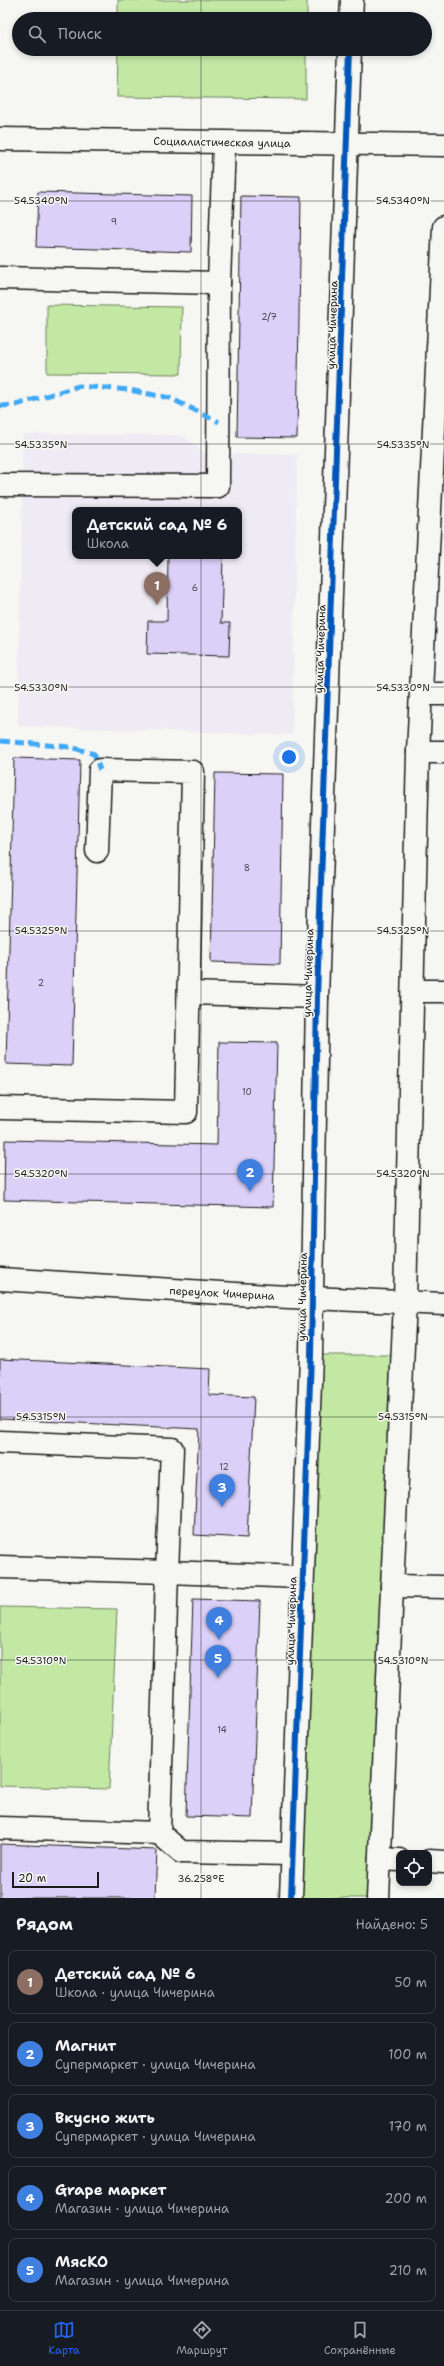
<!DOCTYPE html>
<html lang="ru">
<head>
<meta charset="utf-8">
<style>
  body { margin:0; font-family:"Shantell Sans",sans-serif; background:#242831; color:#f1f3f6 }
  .controls { position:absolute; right:12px; bottom:12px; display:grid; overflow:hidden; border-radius:8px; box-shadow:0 2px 6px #0003 }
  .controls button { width:36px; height:36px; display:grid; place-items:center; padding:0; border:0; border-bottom:1px solid #363941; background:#171b24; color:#f1f3f6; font:20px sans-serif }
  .scale { position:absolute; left:12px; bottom:10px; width:87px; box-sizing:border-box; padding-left:4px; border:2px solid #1c1c1c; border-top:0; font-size:11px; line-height:14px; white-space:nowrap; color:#1c1c1c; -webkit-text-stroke:3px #f6f6f2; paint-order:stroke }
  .you { position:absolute; left:289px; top:757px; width:14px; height:14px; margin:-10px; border:3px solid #fff; border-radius:50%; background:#1a73e8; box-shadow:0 0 0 6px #1a73e833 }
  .badge { display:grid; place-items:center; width:26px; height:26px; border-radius:50%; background:#2563eb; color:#fff; font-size:13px; font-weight:700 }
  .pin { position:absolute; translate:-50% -33px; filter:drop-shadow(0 1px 2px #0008) }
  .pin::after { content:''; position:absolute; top:21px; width:14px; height:12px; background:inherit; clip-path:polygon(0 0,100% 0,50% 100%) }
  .popup { position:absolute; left:72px; top:507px; width:170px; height:52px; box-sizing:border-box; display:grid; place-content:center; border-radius:8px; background:#171b24; filter:drop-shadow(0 1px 3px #0005); font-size:13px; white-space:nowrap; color:#9ea1a6 }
  .popup b { font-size:15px; color:#f1f3f6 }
  .popup::after { content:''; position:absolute; left:50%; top:100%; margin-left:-8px; border:8px solid transparent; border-top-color:#171b24 }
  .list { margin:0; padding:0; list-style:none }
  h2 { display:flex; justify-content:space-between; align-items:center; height:52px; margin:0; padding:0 16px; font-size:17px }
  h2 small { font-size:13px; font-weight:400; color:#9ea1a6 }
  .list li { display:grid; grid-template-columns:26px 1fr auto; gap:12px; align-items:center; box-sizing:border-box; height:64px; margin:0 8px 8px; padding:0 8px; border:1px solid #363941; border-radius:8px }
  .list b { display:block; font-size:15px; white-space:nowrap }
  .list p { margin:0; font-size:13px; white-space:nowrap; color:#9ea1a6 }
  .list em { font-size:13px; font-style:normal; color:#9ea1a6 }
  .icon { flex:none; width:22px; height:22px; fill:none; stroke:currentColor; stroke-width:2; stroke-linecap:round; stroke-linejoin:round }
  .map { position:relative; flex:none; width:444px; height:1898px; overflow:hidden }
  .search { position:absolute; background:#171b24; box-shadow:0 2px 6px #0003; left:12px; right:12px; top:12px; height:44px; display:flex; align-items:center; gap:10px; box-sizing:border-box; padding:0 14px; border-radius:22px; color:#9ea1a6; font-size:15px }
  .sheet { height:412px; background:#171b24 }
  nav { display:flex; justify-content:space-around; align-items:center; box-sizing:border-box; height:56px; border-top:1px solid #363941; background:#171b24; font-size:11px; color:#9ea1a6 }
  nav a { display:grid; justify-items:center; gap:2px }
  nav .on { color:#2563eb }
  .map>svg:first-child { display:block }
  .built { fill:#eeebf4; fill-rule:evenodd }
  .green { fill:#c2e8a3; stroke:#6f8260 }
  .building { fill:#dbd0f8; stroke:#1c1c1c }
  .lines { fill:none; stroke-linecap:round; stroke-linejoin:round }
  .minor-casing { stroke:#1c1c1c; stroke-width:25 }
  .minor { stroke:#f6f6f2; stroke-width:22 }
  .quiet { stroke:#3fa9f5; stroke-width:5; stroke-dasharray:10 5; stroke-linecap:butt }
  .cycleway-casing { stroke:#f6f6f2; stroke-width:8 }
  .cycleway { stroke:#0057b8; stroke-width:6 }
  .ticks { fill:none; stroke:#1c1c1c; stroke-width:1; stroke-opacity:0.45 }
  .labels { text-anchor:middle; stroke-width:3; stroke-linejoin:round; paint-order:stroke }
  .number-label { font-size:9px; fill:#4c4953 }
  .street-label { font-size:11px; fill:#1c1c1c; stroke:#f6f6f2 }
  .ticks-label { font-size:10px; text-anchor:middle; fill:#1c1c1c; stroke:#f6f6f2; stroke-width:3; stroke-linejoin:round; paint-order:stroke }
</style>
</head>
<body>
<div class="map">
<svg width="444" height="1898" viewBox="0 0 444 1898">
  <rect width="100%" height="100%" fill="#f6f6f2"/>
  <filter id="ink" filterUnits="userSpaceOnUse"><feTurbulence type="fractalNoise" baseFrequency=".025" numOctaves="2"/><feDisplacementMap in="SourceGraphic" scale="8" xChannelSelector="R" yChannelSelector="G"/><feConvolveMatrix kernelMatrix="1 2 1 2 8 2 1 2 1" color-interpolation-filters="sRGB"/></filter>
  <g filter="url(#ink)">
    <path class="built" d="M23,434L182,435L205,454H297L292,735L18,726ZM75,510H239V556H75Z"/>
    <g class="green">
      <rect x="118" y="0" width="189" height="19"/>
      <polygon points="118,49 306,49 306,99 117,97"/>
      <polygon points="47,305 182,307 181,374 47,373"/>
      <polygon points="311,1355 402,1355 378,1898 289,1898"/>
      <polygon points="0,1607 117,1609 109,1789 0,1786"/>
    </g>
    <g class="building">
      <polygon points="38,192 192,196 191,252 36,247"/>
      <polygon points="241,196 301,197 297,438 237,437"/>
      <polygon points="168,556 223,556 221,623 230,623 229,656 147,654 148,621 167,621"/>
      <polygon points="14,758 80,760 72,1066 6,1064"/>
      <polygon points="215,773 283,774 280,964 211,962"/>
      <polygon points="219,1042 277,1043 273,1207 4,1200 5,1140 217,1145"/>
      <polygon points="0,1359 210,1369 209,1395 254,1397 247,1538 194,1535 199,1429 0,1419"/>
      <polygon points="193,1599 260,1601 252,1818 186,1816"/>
      <polygon points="0,1844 157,1850 155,1898 0,1898"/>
    </g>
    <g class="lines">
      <g class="minor-casing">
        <g id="minor">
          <polyline points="351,19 352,0"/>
          <polyline points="0,139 444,145"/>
          <polyline points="0,278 219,283"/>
          <polyline points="0,485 218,486 219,283 224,143"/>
          <polyline points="422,694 444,694"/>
          <polyline points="418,752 444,752"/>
          <polyline points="414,991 444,991"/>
          <polyline points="189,993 317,997"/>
          <polyline points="0,1108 186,1112 193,772 100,770 97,851"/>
          <polyline points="0,1279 268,1296 444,1304"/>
          <polyline points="0,1442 172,1449 167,1572 0,1567"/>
          <polyline points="392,1586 444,1587"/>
          <polyline points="0,1828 159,1833"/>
          <polyline points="292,1854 181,1852 159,1833 167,1572 302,1577"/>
          <polyline points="380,1859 399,1860"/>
          <polyline points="429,1861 444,1862"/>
          <polyline points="291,1898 311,1355 317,997 350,49"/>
          <polyline points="378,1898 405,1301 418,752 444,227"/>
        </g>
      </g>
      <use href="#minor" class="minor"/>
      <g class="quiet">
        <polyline points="0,406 16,405 79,386 129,390 170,398 219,422"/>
        <polyline points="0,741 71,747 94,754 100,770"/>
      </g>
      <g class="cycleway-casing">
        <polyline id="cycleway" points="291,1898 311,1355 317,997 350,49"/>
      </g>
      <use href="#cycleway" class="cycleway"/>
    </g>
  </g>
  <path class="ticks" d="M201,0V19M201,49V1898M0,201H444M0,444H444M0,687H444M0,931H444M0,1174H444M0,1417H444M0,1660H444"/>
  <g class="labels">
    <g class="number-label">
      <text x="114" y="225">9</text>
      <text x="269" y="320">2/7</text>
      <text x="195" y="591">6</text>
      <text x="247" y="871">8</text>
      <text x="41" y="986">2</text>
      <text x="247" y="1095">10</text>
      <text x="224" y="1470">12</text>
      <text x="222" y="1733">14</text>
    </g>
    <g class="street-label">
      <text transform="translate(222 142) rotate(1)" y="4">Социалистическая улица</text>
      <text transform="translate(332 325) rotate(-88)" y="4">улица Чичерина</text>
      <text transform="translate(320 649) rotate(-88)" y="4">улица Чичерина</text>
      <text transform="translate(308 973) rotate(-88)" y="4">улица Чичерина</text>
      <text transform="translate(222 1293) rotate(3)" y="4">переулок Чичерина</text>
      <text transform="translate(302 1297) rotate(-89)" y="4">улица Чичерина</text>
      <text transform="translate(291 1621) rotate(-88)" y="4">улица Чичерина</text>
    </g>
  </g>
  <g class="ticks-label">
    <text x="41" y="204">54.5340°N</text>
    <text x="403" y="204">54.5340°N</text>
    <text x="41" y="448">54.5335°N</text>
    <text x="403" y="448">54.5335°N</text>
    <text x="41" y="691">54.5330°N</text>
    <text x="403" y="691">54.5330°N</text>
    <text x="41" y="934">54.5325°N</text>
    <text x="403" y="934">54.5325°N</text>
    <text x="41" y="1177">54.5320°N</text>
    <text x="403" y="1177">54.5320°N</text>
    <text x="41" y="1420">54.5315°N</text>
    <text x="403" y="1420">54.5315°N</text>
    <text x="41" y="1664">54.5310°N</text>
    <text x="403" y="1664">54.5310°N</text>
    <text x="201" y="1882">36.258°E</text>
  </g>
</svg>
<div class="controls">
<button><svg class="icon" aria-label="locate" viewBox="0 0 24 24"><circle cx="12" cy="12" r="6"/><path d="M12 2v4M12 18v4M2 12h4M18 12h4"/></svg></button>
</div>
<div class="scale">20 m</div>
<div class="you"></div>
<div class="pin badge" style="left:157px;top:605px;background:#8d6e63">1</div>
<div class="popup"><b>Детский сад № 6</b>Школа</div>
<div class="pin badge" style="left:250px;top:1192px;background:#3f7fe0">2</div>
<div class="pin badge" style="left:222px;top:1507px;background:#3f7fe0">3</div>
<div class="pin badge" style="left:219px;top:1640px;background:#3f7fe0">4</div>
<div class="pin badge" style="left:218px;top:1678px;background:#3f7fe0">5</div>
<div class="search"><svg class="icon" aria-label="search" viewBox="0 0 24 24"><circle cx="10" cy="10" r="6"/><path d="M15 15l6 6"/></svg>Поиск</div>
</div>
<section class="sheet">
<h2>Рядом<small>Найдено: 5</small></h2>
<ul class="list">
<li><span class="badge" style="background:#8d6e63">1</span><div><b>Детский сад № 6</b><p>Школа · улица Чичерина</p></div><em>50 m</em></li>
<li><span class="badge" style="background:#3f7fe0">2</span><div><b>Магнит</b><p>Супермаркет · улица Чичерина</p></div><em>100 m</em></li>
<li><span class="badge" style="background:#3f7fe0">3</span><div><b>Вкусно жить</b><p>Супермаркет · улица Чичерина</p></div><em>170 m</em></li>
<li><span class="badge" style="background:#3f7fe0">4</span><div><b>Grape маркет</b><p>Магазин · улица Чичерина</p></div><em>200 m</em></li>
<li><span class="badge" style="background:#3f7fe0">5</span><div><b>МясКО</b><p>Магазин · улица Чичерина</p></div><em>210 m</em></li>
</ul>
</section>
<nav>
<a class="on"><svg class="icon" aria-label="map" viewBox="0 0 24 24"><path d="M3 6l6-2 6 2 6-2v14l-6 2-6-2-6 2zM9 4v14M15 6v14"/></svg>Карта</a>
<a><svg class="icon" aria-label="directions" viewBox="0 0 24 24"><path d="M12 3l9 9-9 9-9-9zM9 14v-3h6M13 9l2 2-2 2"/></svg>Маршрут</a>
<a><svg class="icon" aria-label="saved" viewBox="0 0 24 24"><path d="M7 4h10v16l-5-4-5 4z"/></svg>Сохранённые</a>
</nav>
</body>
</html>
